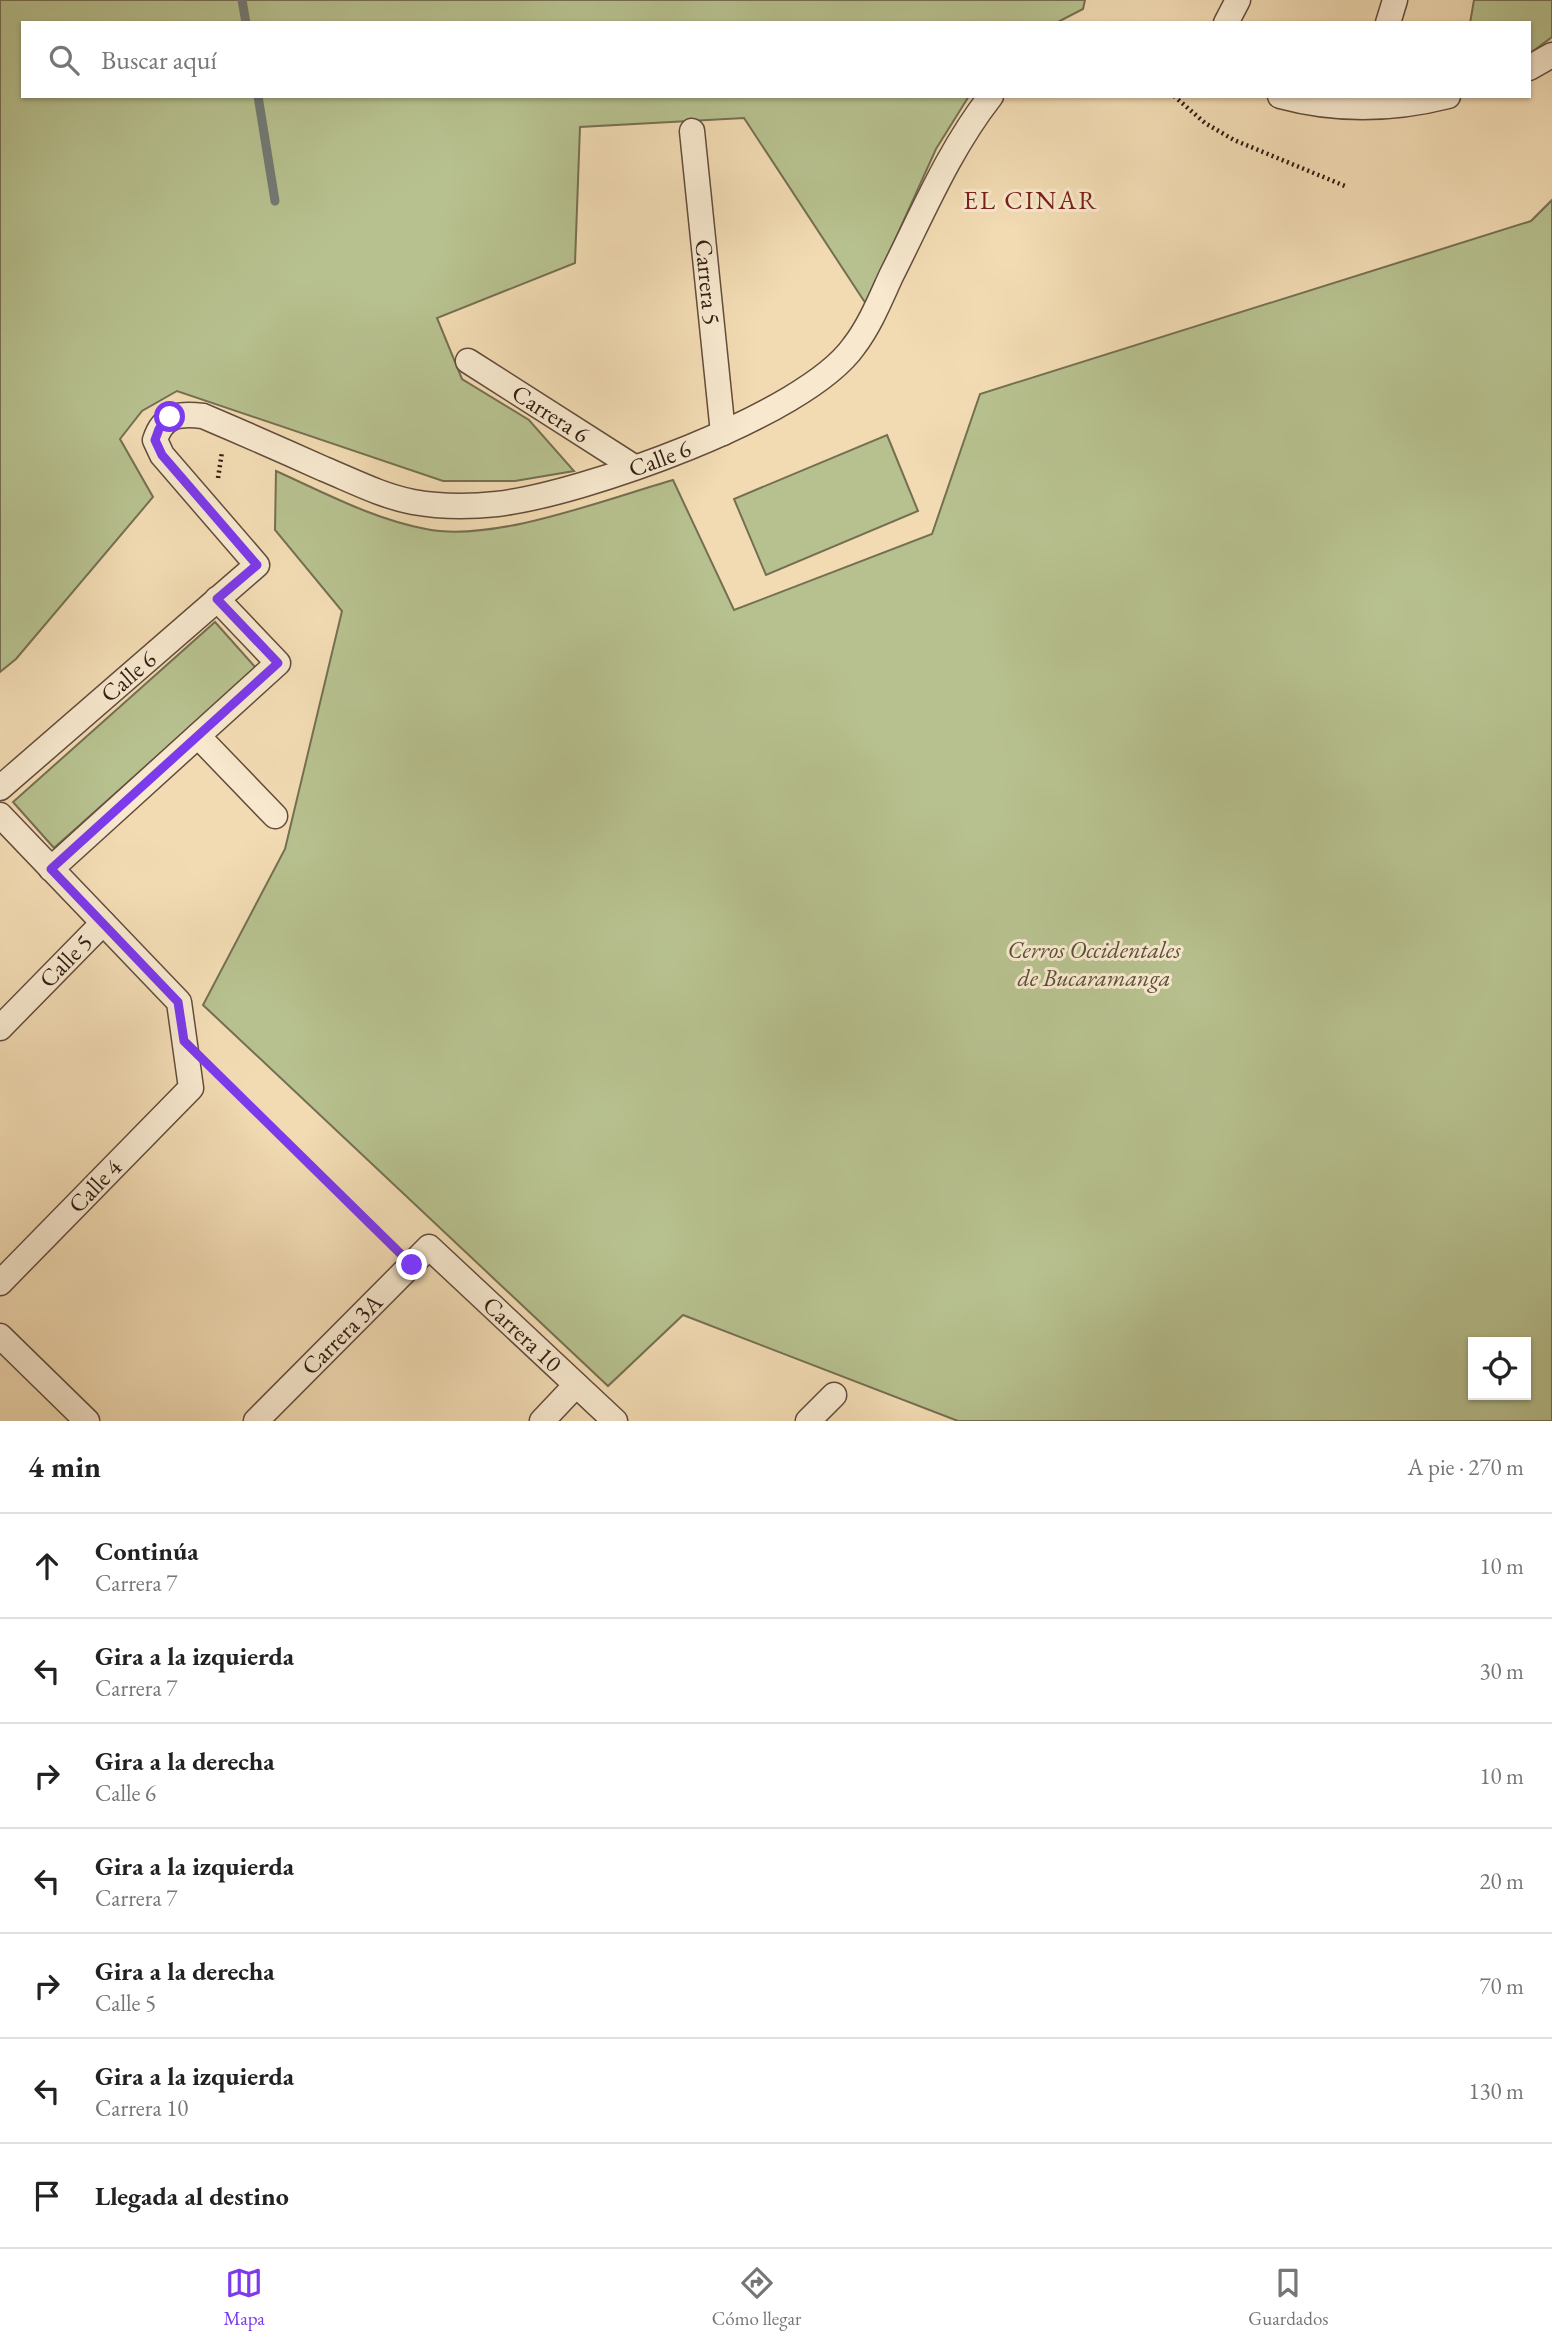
<!DOCTYPE html>
<html lang="es">
<head>
<meta charset="utf-8">
<style>
  body { margin:0; font-family:"EB Garamond",serif; background:#f6f6f6; color:#222 }
  .controls { position:absolute; right:21px; bottom:21px; display:grid; overflow:hidden; border-radius:0px; box-shadow:0 2px 5px #0004 }
  .controls button { width:63px; height:63px; display:grid; place-items:center; padding:0; border:0; border-bottom:2px solid #e0e0e0; background:#fff; color:#222; font:35px sans-serif }
  .stop { position:absolute; width:21px; height:21px; margin:-16px; border:5px solid #7c3aed; border-radius:50%; background:#fff }
  .stop.end { background:#7c3aed; border-color:#fff; box-shadow:0 2px 7px #0008 }
  .list { margin:0; padding:0; list-style:none }
  h2 { display:flex; justify-content:space-between; align-items:center; height:91px; margin:0; padding:0 28px; font-size:30px }
  h2 small { font-size:23px; font-weight:400; color:#767676 }
  .list li { display:grid; grid-template-columns:46px 1fr auto; gap:21px; align-items:center; box-sizing:border-box; height:105px; padding:0 28px; border-top:2px solid #e0e0e0 }
  .list b { display:block; font-size:26px; white-space:nowrap }
  .list p { margin:0; font-size:23px; white-space:nowrap; color:#767676 }
  .list em { font-size:23px; font-style:normal; color:#767676 }
  .icon { flex:none; width:38px; height:38px; fill:none; stroke:currentColor; stroke-width:2; stroke-linecap:round; stroke-linejoin:round }
  .map { position:relative; flex:none; width:1552px; height:1421px; overflow:hidden }
  .search { position:absolute; background:#fff; box-shadow:0 2px 5px #0004; left:21px; right:21px; top:21px; height:77px; display:flex; align-items:center; gap:18px; box-sizing:border-box; padding:0 24px; border-radius:0px; color:#767676; font-size:26px }
  .sheet { height:826px; background:#fff }
  nav { display:flex; justify-content:space-around; align-items:center; box-sizing:border-box; height:98px; border-top:2px solid #e0e0e0; background:#fff; font-size:19px; color:#767676 }
  nav a { display:grid; justify-items:center; gap:4px }
  nav .on { color:#7c3aed }
  .map>svg:first-child { display:block }
  .green { fill:#b7c18f; stroke:#756f52; stroke-width:2; fill-rule:evenodd }
  .lines { fill:none; stroke-linecap:round; stroke-linejoin:round }
  .stream { stroke:#737b75; stroke-width:9 }
  .street-casing { stroke:#634c3c; stroke-width:27 }
  .path { stroke:#331d14; stroke-width:4.5; stroke-dasharray:2 3.5; stroke-linecap:butt }
  .street { stroke:#f7e8ce; stroke-width:24 }
  .route { stroke:#7c3aed; stroke-width:9 }
  .labels { text-anchor:middle; stroke-width:6; stroke-linejoin:round; paint-order:stroke }
  .street-label { font-size:24px; fill:#331d14; stroke:#f7e8ce }
  .park-label { font-size:24px; font-style:italic; fill:#5b4e39; stroke:#f7e8ce }
  .neighbourhood-label { font-size:26px; letter-spacing:2px; fill:#7a1f14; stroke:#f7e8ce }
</style>
</head>
<body>
<div class="map">
<svg width="1552" height="1421" viewBox="0 0 1552 1421">
  <rect width="100%" height="100%" fill="#f2dbb3"/>
  <filter id="stains"><feTurbulence type="fractalNoise" baseFrequency=".00286" numOctaves="4"/><feColorMatrix values="0 0 0 0 .2 0 0 0 0 .09 0 0 0 0 .02 0 0 0 .5 -.17"/></filter>
  <radialGradient id="worn" r=".72"><stop offset=".6" stop-color="#630" stop-opacity="0"/><stop offset="1" stop-color="#630" stop-opacity=".3"/></radialGradient>
  <g class="green">
    <polygon points="0,0 1085,0 1083,9 1056,23 23,23 23,96 969,96 936,149 866,304 744,118 580,127 575,263 437,318 462,379 529,420 574,471 515,481 443,481 177,391 142,411 120,439 153,497 16,659 0,672"/>
    <polygon points="1474,0 1552,0 1552,37 1529,54 1529,23 1470,23"/>
    <path d="M1552,200V1421H958L683,1315L608,1386L203,1005L285,849L342,611L275,530L276,471C325,493 373,519 426,529C494,543 606,499 673,480L734,610L932,534L980,394L1531,221ZM1473,1342H1526V1395H1473Z"/>
    <polygon points="887,435 918,511 766,575 734,499"/>
    <polygon points="215,622 256,668 54,848 13,802"/>
  </g>
  <g class="lines">
    <g class="stream">
      <polyline points="242,0 246,23"/>
      <polyline points="258,96 275,201"/>
    </g>
    <g class="street-casing">
      <g id="street">
        <polyline points="1226,23 1238,0"/>
        <polyline points="1388,23 1395,0"/>
        <polyline points="1529,68 1552,55"/>
        <path d="M1280,96C1335,111 1393,110 1448,96"/>
        <path id="s1" d="M692,131L723,433"/>
        <path id="s2" d="M468,361L634,467"/>
        <polyline points="198,736 275,816"/>
        <path id="s3" d="M0,788L257,565L162,455L155,440C163,415 179,413 203,416C243,433 284,451 324,469C353,481 382,496 413,502C441,507 469,507 497,504C582,494 805,416 854,346C870,325 880,300 891,276C922,215 948,151 991,96"/>
        <polyline points="0,815 179,1002 191,1088 0,1283"/>
        <polyline points="51,869 278,663 217,599"/>
        <path id="s4" d="M0,1028L103,923"/>
        <polyline points="0,1336 87,1421"/>
        <path id="s5" d="M256,1421L429,1247L615,1421"/>
        <polyline points="542,1421 576,1385"/>
        <polyline points="808,1421 834,1395"/>
      </g>
    </g>
    <g class="path">
      <polyline points="1174,96 1205,123 1234,140 1345,186"/>
      <polyline points="218,478 222,452"/>
      <polyline points="215,1072 394,1247"/>
    </g>
    <use href="#street" class="street"/>
  </g>
  <g class="lines">
    <polyline class="route" points="170,417 159,429 155,440 162,455 257,565 217,599 278,663 51,869 178,1002 184,1041 412,1265"/>
  </g>
  <g class="labels">
    <g class="street-label">
      <text dy="8" stroke="none"><textPath href="#s1" startOffset="152">Carrera 5</textPath></text>
      <text dy="8" stroke="none"><textPath href="#s2" startOffset="98">Carrera 6</textPath></text>
      <text dy="8" stroke="none"><textPath href="#s3" startOffset="1043">Calle 6</textPath></text>
      <text dy="8" stroke="none"><textPath href="#s3" startOffset="170">Calle 6</textPath></text>
      <text dy="8" stroke="none"><textPath href="#s4" startOffset="94">Calle 5</textPath></text>
      <text transform="translate(95 1186) rotate(-46)" y="8">Calle 4</text>
      <text dy="8" stroke="none"><textPath href="#s5" startOffset="122">Carrera 3A</textPath></text>
      <text dy="8" stroke="none"><textPath href="#s5" startOffset="373">Carrera 10</textPath></text>
    </g>
    <g class="park-label">
      <text x="1094" y="958">Cerros Occidentales<tspan x="1094" dy="28">de Bucaramanga</tspan></text>
    </g>
    <g class="neighbourhood-label">
      <text x="1031" y="209">EL CINAR</text>
    </g>
  </g>
  <rect width="100%" height="100%" filter="url(#stains)"/>
  <rect width="100%" height="100%" fill="url(#worn)"/>
</svg>
<div class="controls">
<button><svg class="icon" aria-label="locate" viewBox="0 0 24 24"><circle cx="12" cy="12" r="6"/><path d="M12 2v4M12 18v4M2 12h4M18 12h4"/></svg></button>
</div>
<div class="stop" style="left:170px;top:417px"></div>
<div class="stop end" style="left:412px;top:1265px"></div>
<div class="search"><svg class="icon" aria-label="search" viewBox="0 0 24 24"><circle cx="10" cy="10" r="6"/><path d="M15 15l6 6"/></svg>Buscar aquí</div>
</div>
<section class="sheet">
<h2>4 min<small>A pie · 270 m</small></h2>
<ul class="list">
<li><svg class="icon" aria-label="ahead" viewBox="0 0 24 24"><path d="M12 20V5M6 11l6-6 6 6"/></svg><div><b>Continúa</b><p>Carrera 7</p></div><em>10 m</em></li>
<li><svg class="icon" aria-label="left" viewBox="0 0 24 24"><path d="M17 20v-9H6M10 6l-5 5 5 5"/></svg><div><b>Gira a la izquierda</b><p>Carrera 7</p></div><em>30 m</em></li>
<li><svg class="icon" aria-label="right" viewBox="0 0 24 24"><path d="M7 20v-9h11M14 6l5 5-5 5"/></svg><div><b>Gira a la derecha</b><p>Calle 6</p></div><em>10 m</em></li>
<li><svg class="icon" aria-label="left" viewBox="0 0 24 24"><path d="M17 20v-9H6M10 6l-5 5 5 5"/></svg><div><b>Gira a la izquierda</b><p>Carrera 7</p></div><em>20 m</em></li>
<li><svg class="icon" aria-label="right" viewBox="0 0 24 24"><path d="M7 20v-9h11M14 6l5 5-5 5"/></svg><div><b>Gira a la derecha</b><p>Calle 5</p></div><em>70 m</em></li>
<li><svg class="icon" aria-label="left" viewBox="0 0 24 24"><path d="M17 20v-9H6M10 6l-5 5 5 5"/></svg><div><b>Gira a la izquierda</b><p>Carrera 10</p></div><em>130 m</em></li>
<li><svg class="icon" aria-label="arrive" viewBox="0 0 24 24"><path d="M6 21V4h12l-3 4 3 4H6"/></svg><div><b>Llegada al destino</b></div></li>
</ul>
</section>
<nav>
<a class="on"><svg class="icon" aria-label="map" viewBox="0 0 24 24"><path d="M3 6l6-2 6 2 6-2v14l-6 2-6-2-6 2zM9 4v14M15 6v14"/></svg>Mapa</a>
<a><svg class="icon" aria-label="directions" viewBox="0 0 24 24"><path d="M12 3l9 9-9 9-9-9zM9 14v-3h6M13 9l2 2-2 2"/></svg>Cómo llegar</a>
<a><svg class="icon" aria-label="saved" viewBox="0 0 24 24"><path d="M7 4h10v16l-5-4-5 4z"/></svg>Guardados</a>
</nav>
</body>
</html>
